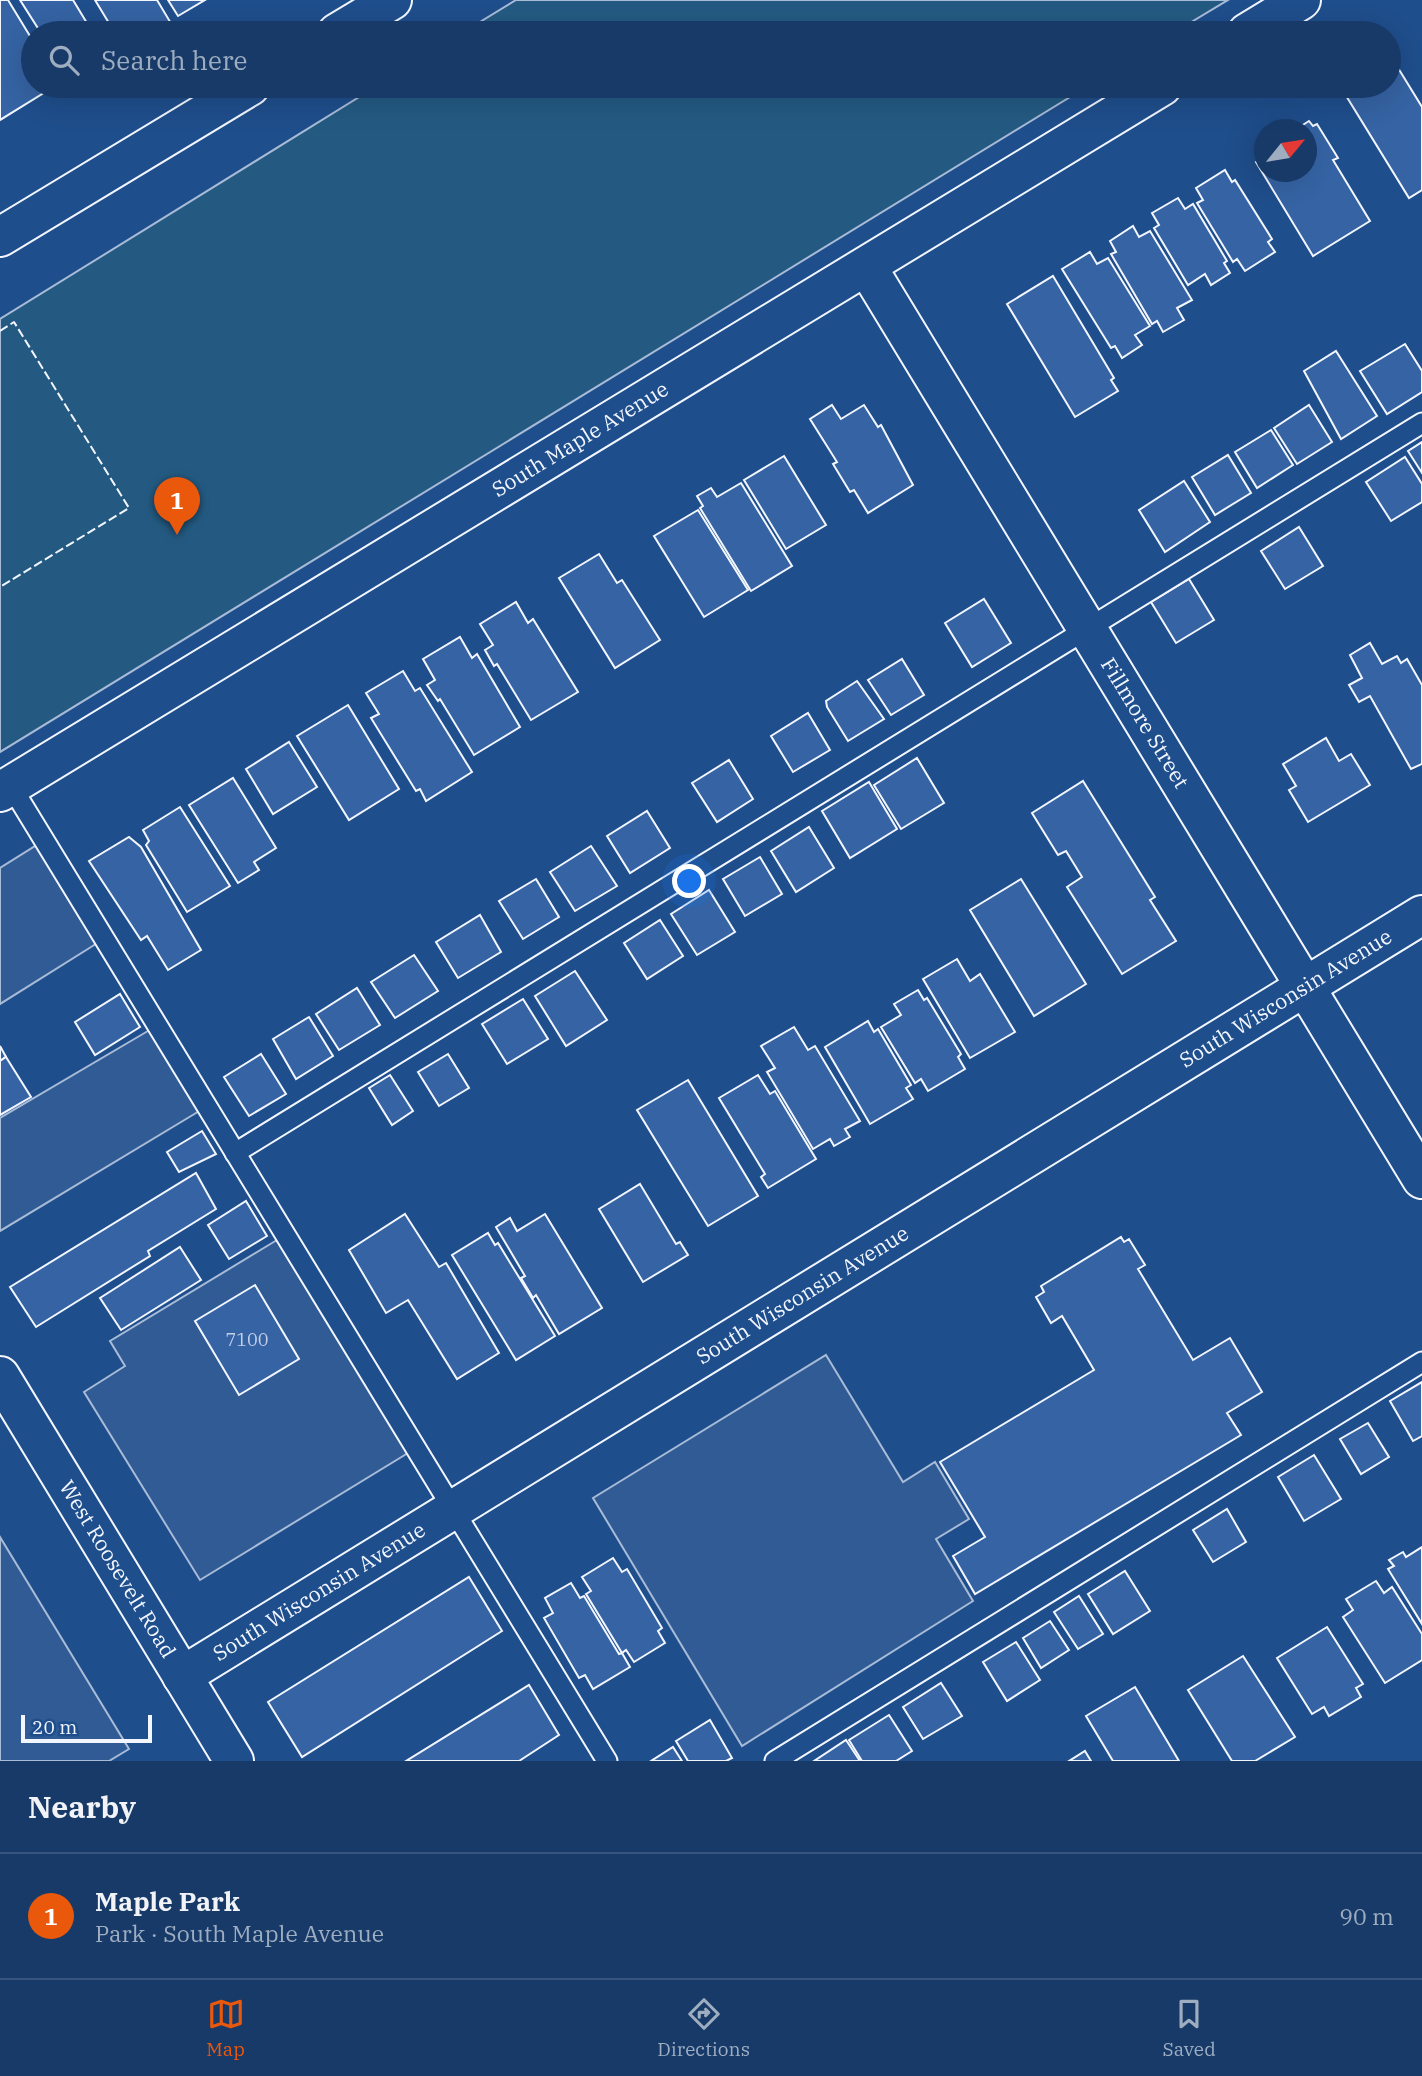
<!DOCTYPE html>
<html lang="en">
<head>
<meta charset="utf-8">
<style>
  body { margin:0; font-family:"IBM Plex Serif",serif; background:#244571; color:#f1f3f6 }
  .compass { position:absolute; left:1254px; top:119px; width:63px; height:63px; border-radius:50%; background:#173a69; box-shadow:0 7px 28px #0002; rotate:60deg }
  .scale { position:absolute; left:21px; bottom:18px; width:131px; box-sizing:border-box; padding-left:7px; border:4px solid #f2f6ff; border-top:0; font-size:19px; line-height:24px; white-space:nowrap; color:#f2f6ff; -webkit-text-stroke:5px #1f4e8c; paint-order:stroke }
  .you { position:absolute; left:690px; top:882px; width:24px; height:24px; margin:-18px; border:5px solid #fff; border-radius:50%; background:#1a73e8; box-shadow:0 0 0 10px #1a73e833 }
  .badge { display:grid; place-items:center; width:46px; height:46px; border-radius:50%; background:#ea580c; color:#fff; font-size:23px; font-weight:700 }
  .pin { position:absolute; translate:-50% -58px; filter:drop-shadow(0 2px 4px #0008) }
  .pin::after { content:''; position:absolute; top:37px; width:24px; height:21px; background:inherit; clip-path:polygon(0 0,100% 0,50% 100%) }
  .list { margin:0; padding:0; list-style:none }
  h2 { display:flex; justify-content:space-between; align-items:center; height:91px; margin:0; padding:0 28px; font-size:30px }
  h2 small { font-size:23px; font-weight:400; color:#9eadc0 }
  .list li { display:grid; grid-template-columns:46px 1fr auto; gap:21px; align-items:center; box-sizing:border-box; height:126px; padding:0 28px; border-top:2px solid #36547d }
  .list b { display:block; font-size:26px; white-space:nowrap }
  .list p { margin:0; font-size:23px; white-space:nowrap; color:#9eadc0 }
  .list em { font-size:23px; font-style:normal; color:#9eadc0 }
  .icon { flex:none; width:38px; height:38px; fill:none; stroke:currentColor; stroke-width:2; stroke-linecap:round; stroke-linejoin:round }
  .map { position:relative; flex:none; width:1422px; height:1761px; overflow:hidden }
  .search { position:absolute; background:#173a69; box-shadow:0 7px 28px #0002; left:21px; right:21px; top:21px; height:77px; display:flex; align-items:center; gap:18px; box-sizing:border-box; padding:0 24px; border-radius:38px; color:#9eadc0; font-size:26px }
  .sheet { height:217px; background:#173a69 }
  nav { display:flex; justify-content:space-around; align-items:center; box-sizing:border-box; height:98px; border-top:2px solid #36547d; background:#173a69; font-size:19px; color:#9eadc0 }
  nav a { display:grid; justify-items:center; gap:4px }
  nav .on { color:#ea580c }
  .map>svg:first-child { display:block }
  .green { fill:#245a82; stroke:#a8bbd7; stroke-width:2 }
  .parking { fill:#305b95; stroke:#a8bbd7; stroke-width:2 }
  .building { fill:#3563a3; stroke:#f2f6ff; stroke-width:2 }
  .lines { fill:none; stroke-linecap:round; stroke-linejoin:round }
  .service-casing { stroke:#f2f6ff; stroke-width:23 }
  .minor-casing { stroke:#f2f6ff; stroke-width:42 }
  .secondary-casing { stroke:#f2f6ff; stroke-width:42 }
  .primary-casing { stroke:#f2f6ff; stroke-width:42 }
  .service { stroke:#1f4e8c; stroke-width:19 }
  .minor { stroke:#1f4e8c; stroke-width:38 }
  .secondary { stroke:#1f4e8c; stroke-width:38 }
  .primary { stroke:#1f4e8c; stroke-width:38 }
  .fence { stroke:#f2f6ff; stroke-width:2; stroke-dasharray:9 3.5; stroke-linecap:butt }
  .labels { text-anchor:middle; stroke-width:5; stroke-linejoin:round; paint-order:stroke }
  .number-label { font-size:18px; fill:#c3d1e8 }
  .street-label { font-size:21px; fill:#f2f6ff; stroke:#1f4e8c }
</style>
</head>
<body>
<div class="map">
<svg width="1422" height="1761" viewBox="0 0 1422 1761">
  <rect width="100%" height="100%" fill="#1f4e8c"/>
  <g class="green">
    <polygon points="516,0 1228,0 1173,33 462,33"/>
    <polygon points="377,86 1088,86 0,752 0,319"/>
  </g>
  <g class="parking">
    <polygon points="40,843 99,942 0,1004 0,868"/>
    <polygon points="153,1028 201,1110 0,1231 0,1118"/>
    <polygon points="277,1240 408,1453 200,1580 84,1392 125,1366 110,1341"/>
    <polygon points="826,1355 903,1482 935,1462 969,1519 936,1539 973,1601 742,1746 593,1498"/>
    <polygon points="0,1537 129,1749 109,1761 0,1761"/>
  </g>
  <g class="building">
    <polygon points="0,0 8,0 33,41 33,86 55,86 0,120"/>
    <polygon points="20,0 73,0 93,33 41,33"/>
    <polygon points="95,0 157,0 172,25 157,33 115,33"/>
    <polygon points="168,0 205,0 178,16"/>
    <polygon points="1395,63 1422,107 1422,190 1409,198 1345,94 1358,86 1389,86 1389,67"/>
    <polygon points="1309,121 1313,126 1317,124 1338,158 1333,160 1370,221 1313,256 1256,162 1264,157 1264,172 1306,172 1306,130 1295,130"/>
    <polygon points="1225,170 1232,182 1235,180 1272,239 1268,242 1275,252 1245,271 1237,259 1233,262 1197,203 1203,200 1196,188"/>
    <polygon points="1178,198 1185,209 1193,204 1227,261 1224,263 1230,273 1211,285 1205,274 1188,285 1154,228 1159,225 1152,213"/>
    <polygon points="1133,226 1139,237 1150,231 1192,300 1177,308 1184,320 1163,332 1157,321 1152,324 1111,254 1116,252 1110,241"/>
    <polygon points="1090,252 1097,264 1108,258 1150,326 1135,335 1142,345 1122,358 1115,346 1111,348 1062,269"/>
    <polygon points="1053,276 1114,378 1111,380 1118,391 1075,417 1007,304"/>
    <polygon points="1405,344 1422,371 1422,392 1387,414 1360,371"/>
    <polygon points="1336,351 1377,416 1341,439 1304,371"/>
    <polygon points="832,405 841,419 864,405 878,427 881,425 913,485 868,513 854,490 850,492 833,464 837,462 810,419"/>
    <polygon points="1309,405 1332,442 1297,464 1274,428"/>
    <polygon points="1271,430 1293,465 1257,488 1235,452"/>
    <polygon points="1422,442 1422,473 1408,451"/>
    <polygon points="1228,455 1251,493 1215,515 1192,477"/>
    <polygon points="784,456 826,525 786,549 744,480"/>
    <polygon points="1405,457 1422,484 1422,502 1391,521 1366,482"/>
    <polygon points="1184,481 1210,522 1165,552 1139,510"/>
    <polygon points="741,483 792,566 751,591 700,508 703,506 697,496 711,488 717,497"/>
    <polygon points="698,510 748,590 704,617 654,536"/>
    <polygon points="1299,527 1323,566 1285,589 1261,551"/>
    <polygon points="599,554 617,583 622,580 660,640 615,668 559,578"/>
    <polygon points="1189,579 1214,620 1176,643 1151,602"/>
    <polygon points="984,599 1011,643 972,667 945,623"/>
    <polygon points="516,602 528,623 533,619 578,692 531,720 497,664 494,666 485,650 493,645 480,624"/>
    <polygon points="460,637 472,658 477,654 520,727 474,755 440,699 438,701 427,685 435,680 423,659"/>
    <polygon points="1370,643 1382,664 1397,656 1401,663 1407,659 1422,685 1422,764 1411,769 1370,696 1359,702 1349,685 1362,678 1350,655"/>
    <polygon points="902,659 924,695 891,715 868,680"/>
    <polygon points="403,671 415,691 420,688 472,772 426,801 420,789 416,791 371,718 379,714 366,693"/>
    <polygon points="857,681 884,719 848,741 827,707 826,701"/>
    <polygon points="348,705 399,789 349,820 297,736"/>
    <polygon points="808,713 830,750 793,772 771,736"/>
    <polygon points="1326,738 1339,761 1351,754 1370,785 1308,822 1289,790 1296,786 1283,764"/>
    <polygon points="289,742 317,787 273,814 246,769"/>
    <polygon points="917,758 944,803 901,829 874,785"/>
    <polygon points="729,760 753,799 717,822 692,783"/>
    <polygon points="233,778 276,848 254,862 259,870 238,883 189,805"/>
    <polygon points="1083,781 1155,897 1150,900 1176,941 1122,974 1067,887 1082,877 1066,851 1058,855 1032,813"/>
    <polygon points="869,782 897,829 850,858 822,811"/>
    <polygon points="180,807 230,886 187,912 146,845 149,841 143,830"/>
    <polygon points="647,811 670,848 630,873 607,836"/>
    <polygon points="809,827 834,868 796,892 771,851"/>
    <polygon points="129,837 141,847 201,950 168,970 147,936 141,940 89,861"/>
    <polygon points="591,846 617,886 575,911 550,872"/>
    <polygon points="760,857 782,894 745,916 723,879"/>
    <polygon points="536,879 559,917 523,939 499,901"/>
    <polygon points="1021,879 1086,984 1034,1016 970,910"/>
    <polygon points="709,890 735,932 697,955 671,914"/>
    <polygon points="480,915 501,952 458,978 436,942"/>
    <polygon points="660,920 683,956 647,979 624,943"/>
    <polygon points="414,955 438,991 395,1018 371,982"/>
    <polygon points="957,959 970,981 980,974 1015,1032 970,1058 923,979"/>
    <polygon points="575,971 607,1020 566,1046 535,996"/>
    <polygon points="357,988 380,1025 339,1050 316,1014"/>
    <polygon points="918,990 924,1000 927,998 961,1054 958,1057 965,1069 928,1091 921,1079 915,1083 881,1027 901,1015 894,1004"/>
    <polygon points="120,994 140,1027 95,1055 75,1022"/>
    <polygon points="523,999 548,1039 507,1064 482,1024"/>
    <polygon points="309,1017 333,1056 296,1079 273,1039"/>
    <polygon points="868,1021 874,1032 878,1029 911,1085 906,1088 913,1099 870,1124 825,1047"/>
    <polygon points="794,1027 808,1050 815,1046 860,1121 845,1129 850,1137 834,1146 830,1139 813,1149 767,1072 775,1068 761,1046"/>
    <polygon points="0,1046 6,1057 0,1061"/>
    <polygon points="261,1054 286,1094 249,1116 224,1077"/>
    <polygon points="448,1054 469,1088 439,1106 418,1072"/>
    <polygon points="6,1057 31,1097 0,1115 0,1061"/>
    <polygon points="390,1075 413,1111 392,1125 369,1088"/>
    <polygon points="758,1075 770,1094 775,1091 816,1159 768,1188 761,1177 765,1174 719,1098"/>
    <polygon points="688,1080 758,1196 708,1226 637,1110"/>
    <polygon points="202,1131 216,1154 179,1172 167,1152"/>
    <polygon points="196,1173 216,1209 148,1251 150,1256 36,1327 10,1287"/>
    <polygon points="640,1184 676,1244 680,1242 688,1255 643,1282 599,1209"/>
    <polygon points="246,1201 267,1236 229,1259 208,1225"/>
    <polygon points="405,1214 439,1267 446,1263 499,1353 457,1379 408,1300 386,1313 349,1250"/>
    <polygon points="545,1214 602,1308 559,1334 536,1295 533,1298 521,1278 525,1276 496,1227 510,1218 517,1231"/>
    <polygon points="488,1233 495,1245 498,1243 555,1336 516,1360 452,1255"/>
    <polygon points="1121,1237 1124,1242 1129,1239 1145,1265 1138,1269 1193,1360 1230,1338 1262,1392 1227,1413 1241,1435 975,1594 953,1556 985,1537 940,1462 1094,1370 1062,1316 1051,1323 1036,1297 1044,1292 1041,1286"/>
    <polygon points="180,1247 201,1280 121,1330 100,1298"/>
    <polygon points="255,1285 299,1359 239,1395 195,1321"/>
    <polygon points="1422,1382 1422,1436 1413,1441 1390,1401"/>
    <polygon points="1368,1423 1389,1457 1361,1474 1340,1439"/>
    <polygon points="1314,1455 1341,1499 1304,1521 1278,1477"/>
    <polygon points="1227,1509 1246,1542 1213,1562 1193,1530"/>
    <polygon points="1422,1547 1422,1624 1388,1569 1394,1566 1389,1560 1403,1552 1406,1557"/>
    <polygon points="613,1558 622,1572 627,1569 662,1628 658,1631 665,1643 634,1662 626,1650 622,1653 586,1594 591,1591 582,1577"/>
    <polygon points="1125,1571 1150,1611 1113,1634 1088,1594"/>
    <polygon points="469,1577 502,1631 302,1757 268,1702"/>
    <polygon points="1376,1581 1384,1593 1392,1587 1422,1634 1422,1660 1385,1683 1343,1617 1353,1610 1346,1599"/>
    <polygon points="571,1583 580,1598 584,1596 619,1654 622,1653 630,1667 593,1689 585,1675 579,1678 544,1618 553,1613 545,1598"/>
    <polygon points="1079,1596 1103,1634 1078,1649 1054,1612"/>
    <polygon points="1050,1621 1069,1650 1041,1668 1023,1638"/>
    <polygon points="1327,1627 1363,1684 1356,1688 1361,1697 1329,1716 1324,1707 1312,1714 1277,1658"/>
    <polygon points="1016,1642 1040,1680 1007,1701 983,1662"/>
    <polygon points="1243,1656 1295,1737 1255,1761 1232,1761 1188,1690"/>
    <polygon points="941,1683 962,1716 923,1739 903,1707"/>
    <polygon points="529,1685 559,1735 519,1761 406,1761"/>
    <polygon points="1135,1687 1179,1761 1113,1761 1086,1716"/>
    <polygon points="889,1715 912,1751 896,1761 862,1761 849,1740"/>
    <polygon points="710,1720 732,1758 726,1761 688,1761 676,1741"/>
    <polygon points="846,1740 860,1761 814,1761"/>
    <polygon points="673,1747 682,1761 651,1761"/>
    <polygon points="1085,1751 1091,1761 1069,1761"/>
  </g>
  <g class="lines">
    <g class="service-casing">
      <g id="service">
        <polyline points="11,786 607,1761"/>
        <polyline points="235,1153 1422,423"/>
        <polyline points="775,1761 1422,1362"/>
      </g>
    </g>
    <g class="minor-casing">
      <g id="minor">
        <polyline points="1247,33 1301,0"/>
        <path id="s1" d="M867,267L1422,1179"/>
        <path id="s2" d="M0,792L1162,86"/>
        <path id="s3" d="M182,1676L1422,915"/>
      </g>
    </g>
    <g class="secondary-casing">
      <g id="secondary">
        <path id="s4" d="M0,1376L234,1761"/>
      </g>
    </g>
    <g class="primary-casing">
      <g id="primary">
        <polyline points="337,33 392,0"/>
        <polyline points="0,237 250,86"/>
      </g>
    </g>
    <use href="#service" class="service"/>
    <use href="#minor" class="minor"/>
    <use href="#secondary" class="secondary"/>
    <use href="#primary" class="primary"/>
    <polyline class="fence" points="0,331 14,322 129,508 0,587"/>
  </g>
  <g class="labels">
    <g class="number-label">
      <text x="247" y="1346">7100</text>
    </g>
    <g class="street-label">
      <text dy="7" stroke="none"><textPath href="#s2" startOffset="679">South Maple Avenue</textPath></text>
      <text dy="7" stroke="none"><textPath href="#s1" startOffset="534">Fillmore Street</textPath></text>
      <text dy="7" stroke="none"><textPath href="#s3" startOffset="1295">South Wisconsin Avenue</textPath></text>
      <text dy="7" stroke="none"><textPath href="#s3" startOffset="728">South Wisconsin Avenue</textPath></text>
      <text dy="7" stroke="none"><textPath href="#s4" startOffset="226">West Roosevelt Road</textPath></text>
      <text dy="7" stroke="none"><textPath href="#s3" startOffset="161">South Wisconsin Avenue</textPath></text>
    </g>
  </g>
</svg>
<svg class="compass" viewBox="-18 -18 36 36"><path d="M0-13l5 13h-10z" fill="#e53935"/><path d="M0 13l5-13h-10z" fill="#9eadc0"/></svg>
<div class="scale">20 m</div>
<div class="you"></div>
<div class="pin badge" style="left:177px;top:535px">1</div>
<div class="search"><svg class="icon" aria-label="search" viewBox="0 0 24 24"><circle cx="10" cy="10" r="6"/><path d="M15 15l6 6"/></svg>Search here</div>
</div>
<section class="sheet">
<h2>Nearby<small></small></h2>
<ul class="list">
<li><span class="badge">1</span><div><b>Maple Park</b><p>Park · South Maple Avenue</p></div><em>90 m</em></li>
</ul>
</section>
<nav>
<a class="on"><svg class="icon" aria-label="map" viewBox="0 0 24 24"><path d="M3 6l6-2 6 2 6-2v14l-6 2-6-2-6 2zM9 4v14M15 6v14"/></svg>Map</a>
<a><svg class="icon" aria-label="directions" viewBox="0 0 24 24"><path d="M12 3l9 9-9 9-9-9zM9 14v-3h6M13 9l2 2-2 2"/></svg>Directions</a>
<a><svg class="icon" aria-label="saved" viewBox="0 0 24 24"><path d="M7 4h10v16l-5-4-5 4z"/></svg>Saved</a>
</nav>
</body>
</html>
